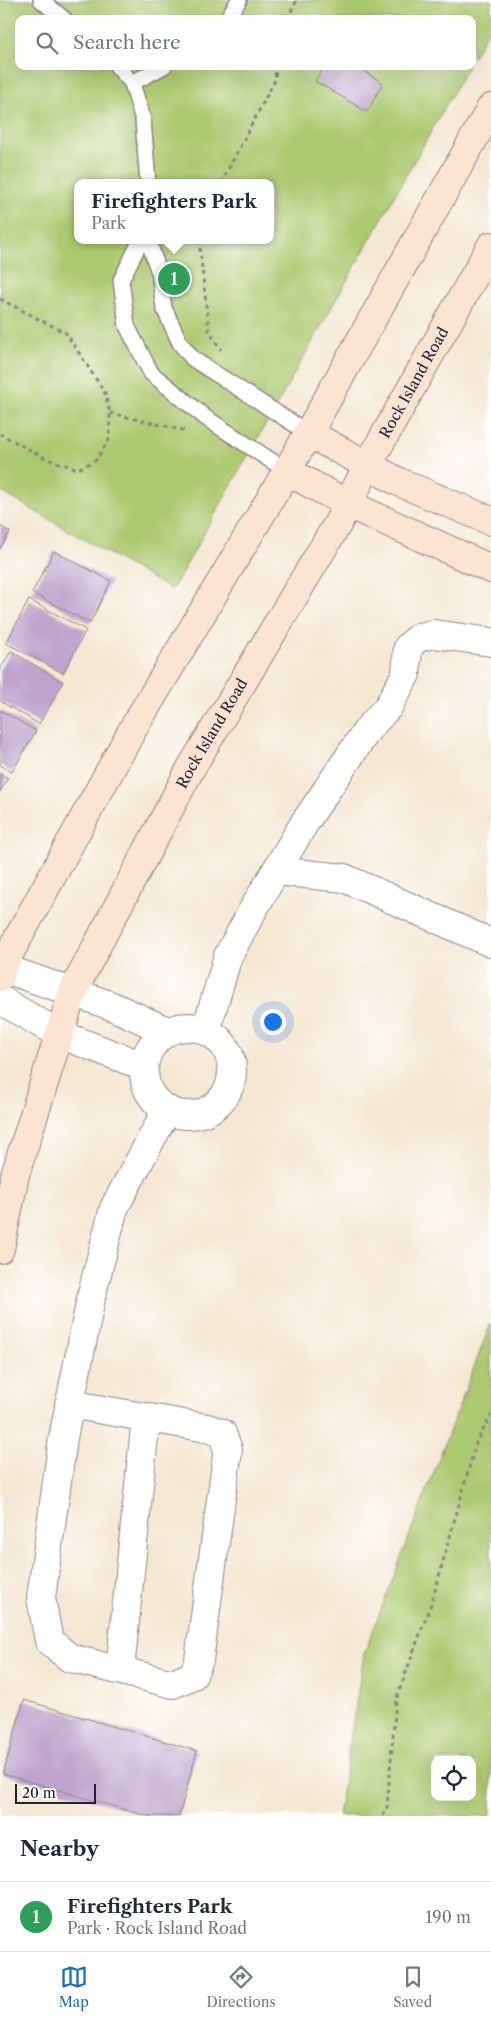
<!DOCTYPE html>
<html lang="en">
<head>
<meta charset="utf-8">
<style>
  body { margin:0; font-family:"Libre Caslon Text",serif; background:#f2f2f3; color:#1f2937 }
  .controls { position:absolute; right:15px; bottom:15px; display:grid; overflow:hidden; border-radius:10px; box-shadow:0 5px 20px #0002 }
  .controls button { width:45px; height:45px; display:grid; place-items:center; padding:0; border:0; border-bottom:1px solid #e0e1e3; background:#fff; color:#1f2937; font:25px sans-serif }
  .scale { position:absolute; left:15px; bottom:12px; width:81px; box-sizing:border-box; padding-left:5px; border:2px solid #22223b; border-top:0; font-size:14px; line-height:18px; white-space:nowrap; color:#22223b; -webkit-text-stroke:4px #fff; paint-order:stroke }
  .you { position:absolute; left:272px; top:1021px; width:18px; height:18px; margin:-12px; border:4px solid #fff; border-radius:50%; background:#1a73e8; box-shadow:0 0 0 8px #1a73e833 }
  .badge { display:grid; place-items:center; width:32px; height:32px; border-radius:50%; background:#1f6fb2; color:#fff; font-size:16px; font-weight:700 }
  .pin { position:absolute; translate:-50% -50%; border:2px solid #fff; box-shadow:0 1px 5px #0006 }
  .popup { position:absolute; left:74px; top:179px; width:200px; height:65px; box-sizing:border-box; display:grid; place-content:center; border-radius:10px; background:#fff; filter:drop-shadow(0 1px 4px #0005); font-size:16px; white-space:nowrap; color:#747a83 }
  .popup b { font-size:19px; color:#1f2937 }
  .popup::after { content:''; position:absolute; left:50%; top:100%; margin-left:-10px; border:10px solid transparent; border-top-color:#fff }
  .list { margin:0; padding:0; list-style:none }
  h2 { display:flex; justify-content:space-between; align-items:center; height:65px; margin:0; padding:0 20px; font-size:21px }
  h2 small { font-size:16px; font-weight:400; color:#747a83 }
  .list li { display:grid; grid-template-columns:32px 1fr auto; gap:15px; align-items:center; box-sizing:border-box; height:70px; padding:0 20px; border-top:1px solid #e0e1e3 }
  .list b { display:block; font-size:19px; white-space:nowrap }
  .list p { margin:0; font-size:16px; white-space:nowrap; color:#747a83 }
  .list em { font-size:16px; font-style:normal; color:#747a83 }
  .icon { flex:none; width:28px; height:28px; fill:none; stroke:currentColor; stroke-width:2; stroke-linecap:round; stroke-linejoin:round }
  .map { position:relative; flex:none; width:491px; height:1816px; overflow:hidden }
  .search { position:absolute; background:#fff; box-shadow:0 5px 20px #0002; left:15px; right:15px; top:15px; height:55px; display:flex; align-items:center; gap:12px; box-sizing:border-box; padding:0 18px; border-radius:10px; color:#747a83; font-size:19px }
  .sheet { height:135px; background:#fff }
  nav { display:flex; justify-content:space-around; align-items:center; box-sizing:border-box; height:70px; border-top:1px solid #e0e1e3; background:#fff; font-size:14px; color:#747a83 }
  nav a { display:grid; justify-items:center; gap:2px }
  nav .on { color:#1f6fb2 }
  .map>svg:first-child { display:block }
  .green { fill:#adc970; stroke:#687656; fill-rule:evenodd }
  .building { fill:#bea4cc }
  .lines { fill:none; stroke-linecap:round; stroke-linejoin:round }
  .lane-casing { stroke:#8c8486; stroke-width:18 }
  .street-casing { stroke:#8c8486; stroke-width:30 }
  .secondary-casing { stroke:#8c8486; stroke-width:30 }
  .path { stroke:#8c8486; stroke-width:3; stroke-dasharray:4 4; stroke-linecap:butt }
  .lane { stroke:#fff; stroke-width:15 }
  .street { stroke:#fff; stroke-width:28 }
  .secondary { stroke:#fde4d1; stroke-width:28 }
  .labels { text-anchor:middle; stroke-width:4; stroke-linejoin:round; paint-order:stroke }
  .street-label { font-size:15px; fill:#22223b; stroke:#fff }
</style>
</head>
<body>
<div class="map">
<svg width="491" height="1816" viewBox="0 0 491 1816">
  <rect width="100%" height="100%" fill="#fff"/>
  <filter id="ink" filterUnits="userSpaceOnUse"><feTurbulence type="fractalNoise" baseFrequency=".02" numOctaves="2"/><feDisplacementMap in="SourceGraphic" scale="10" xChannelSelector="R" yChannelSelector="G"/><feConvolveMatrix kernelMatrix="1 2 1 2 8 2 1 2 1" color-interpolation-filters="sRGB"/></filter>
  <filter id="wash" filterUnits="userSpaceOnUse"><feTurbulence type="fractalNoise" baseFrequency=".0096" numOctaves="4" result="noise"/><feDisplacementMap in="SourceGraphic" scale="20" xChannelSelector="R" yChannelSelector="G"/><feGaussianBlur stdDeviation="1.12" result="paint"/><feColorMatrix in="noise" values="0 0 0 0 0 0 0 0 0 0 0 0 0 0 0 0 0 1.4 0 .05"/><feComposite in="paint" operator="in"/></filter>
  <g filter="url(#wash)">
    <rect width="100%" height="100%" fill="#f5e7d1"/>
    <g class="green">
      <path d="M0,0H491V25L472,58V19H19V66H468L172,590L0,491ZM78,183H270V240H78Z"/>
      <path d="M491,1323V1816H338L364,1654ZM435,1760H472V1797H435Z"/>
    </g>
    <g id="blocks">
      <g class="building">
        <polygon points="324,66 355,66 383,83 367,112 315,81"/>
        <polygon points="0,526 10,532 0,549"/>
        <polygon points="54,551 111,581 90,623 32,593"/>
        <polygon points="29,600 86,630 63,673 6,643"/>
        <polygon points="11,651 63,682 39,724 0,701 0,670"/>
        <polygon points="0,710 36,731 12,772 0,765"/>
        <polygon points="0,774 8,778 0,792"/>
        <polygon points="24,1700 197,1751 179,1816 147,1816 3,1774"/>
      </g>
    </g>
  </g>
  <g filter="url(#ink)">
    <use href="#blocks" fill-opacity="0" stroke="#8c8486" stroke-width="1"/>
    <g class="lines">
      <g class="lane-casing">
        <g id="lane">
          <polyline points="41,0 64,19"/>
          <polyline points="227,19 239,0"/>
          <polyline points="117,66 132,83 143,120 148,183"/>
          <polyline points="132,83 164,66"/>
          <polyline points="141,240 121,280 127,326 151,373 206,418 287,471"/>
          <polyline points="148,240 159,272 164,308 180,343 193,359 308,433"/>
        </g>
      </g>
      <g class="street-casing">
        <g id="street">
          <polyline points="276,871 344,878 491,943"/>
          <polyline points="0,967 112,1006 167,1031"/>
          <polyline points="0,1000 59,1034 143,1066"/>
          <circle cx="188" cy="1071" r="44"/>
          <polyline points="206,1030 228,956 255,906 305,822 368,729 388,707 406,674 408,647 419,637 434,634 491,642"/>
          <polyline points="69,1404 207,1428 222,1433 228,1449 199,1660 193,1675 173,1684 70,1658 49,1641 41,1598 63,1438 92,1293 114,1208 167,1110"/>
          <polyline points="120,1670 146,1417"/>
        </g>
      </g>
      <g class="secondary-casing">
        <g id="secondary">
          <polyline points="308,433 399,482 491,521"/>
          <polyline points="287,471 348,504 491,569"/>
          <polyline points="0,977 2,967 134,727 287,471 491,108"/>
          <path id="s1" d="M0,1249L15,1175L73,991L191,768L338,523L368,465L491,246"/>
        </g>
      </g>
      <g class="path">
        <polyline points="287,19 297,0"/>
        <polyline points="221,183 275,80 276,66"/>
        <polyline points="199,240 209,331 221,350"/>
        <polyline points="0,299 66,333 105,393 110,413 109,440 96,460 78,469 47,459 0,434"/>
        <polyline points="110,413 186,431"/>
        <polyline points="383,1816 387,1807 396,1700 432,1601 476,1443 491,1415"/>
      </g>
      <use href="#lane" class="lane"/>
      <use href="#street" class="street"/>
      <use href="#secondary" class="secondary"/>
    </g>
  </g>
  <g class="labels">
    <g class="street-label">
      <text dy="5" stroke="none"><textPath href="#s1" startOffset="966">Rock Island Road</textPath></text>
      <text dy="5" stroke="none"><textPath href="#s1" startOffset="561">Rock Island Road</textPath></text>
    </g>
  </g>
</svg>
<div class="controls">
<button><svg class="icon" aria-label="locate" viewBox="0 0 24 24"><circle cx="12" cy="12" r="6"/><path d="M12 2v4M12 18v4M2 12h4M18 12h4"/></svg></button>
</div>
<div class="scale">20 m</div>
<div class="you"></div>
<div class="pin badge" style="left:174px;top:279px;background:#2e9e5b">1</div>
<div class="popup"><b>Firefighters Park</b>Park</div>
<div class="search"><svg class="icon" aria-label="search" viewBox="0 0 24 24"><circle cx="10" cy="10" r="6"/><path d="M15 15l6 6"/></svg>Search here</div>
</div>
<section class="sheet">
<h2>Nearby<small></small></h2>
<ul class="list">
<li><span class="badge" style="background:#2e9e5b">1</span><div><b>Firefighters Park</b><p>Park · Rock Island Road</p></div><em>190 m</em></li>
</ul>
</section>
<nav>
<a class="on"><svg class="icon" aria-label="map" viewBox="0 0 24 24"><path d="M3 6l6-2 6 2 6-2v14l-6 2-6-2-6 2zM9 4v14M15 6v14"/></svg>Map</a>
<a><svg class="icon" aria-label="directions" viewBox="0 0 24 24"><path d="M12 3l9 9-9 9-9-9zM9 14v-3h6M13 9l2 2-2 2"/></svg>Directions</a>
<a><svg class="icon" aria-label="saved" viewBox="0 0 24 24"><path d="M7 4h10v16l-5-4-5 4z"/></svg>Saved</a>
</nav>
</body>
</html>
